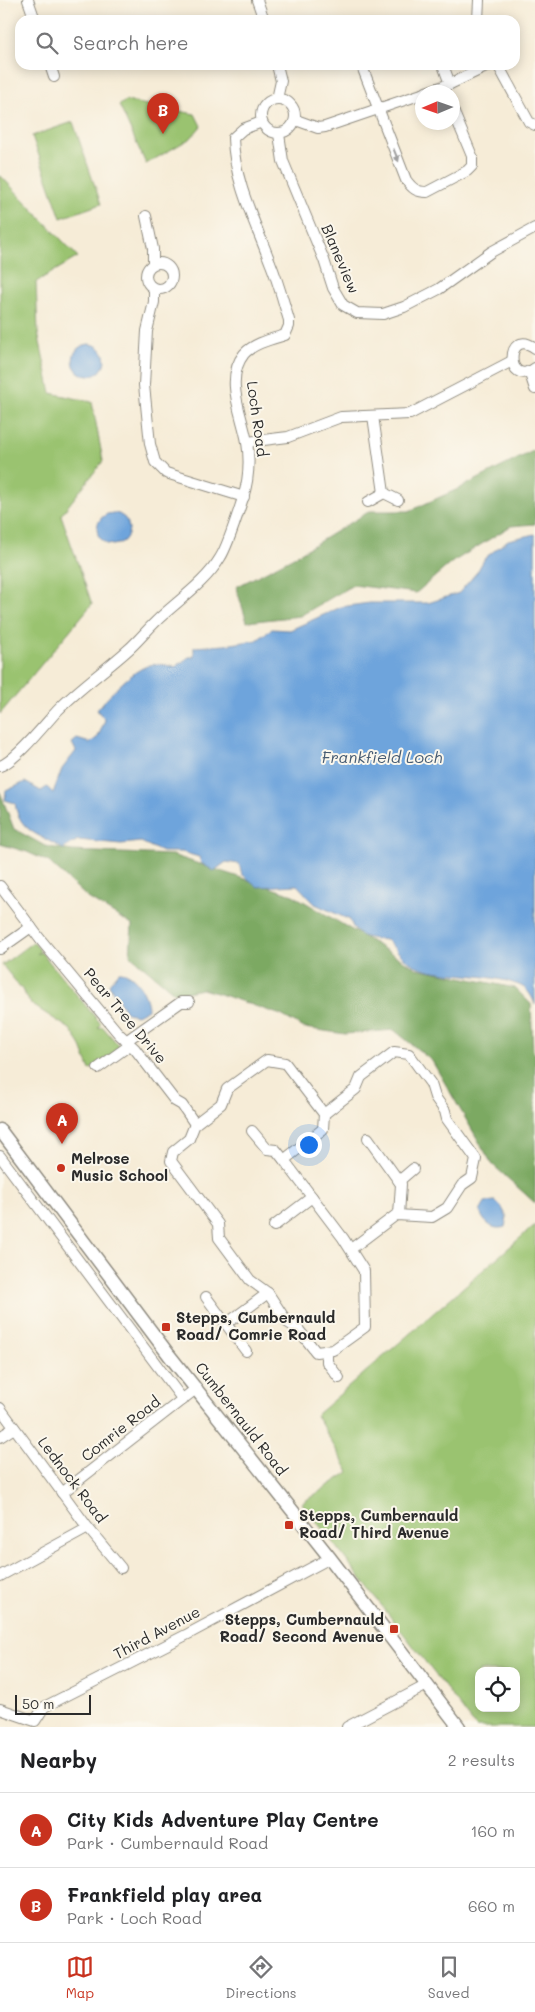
<!DOCTYPE html>
<html lang="en">
<head>
<meta charset="utf-8">
<style>
  body { margin:0; font-family:Mali,sans-serif; background:#f2f2f2; color:#202124 }
  .controls { position:absolute; right:15px; bottom:15px; display:grid; overflow:hidden; border-radius:10px; box-shadow:0 2px 12px #0003 }
  .controls button { width:45px; height:45px; display:grid; place-items:center; padding:0; border:0; border-bottom:1px solid #e0e0e0; background:#fff; color:#202124; font:25px sans-serif }
  .compass { position:absolute; left:415px; top:85px; width:45px; height:45px; border-radius:50%; background:#fff; box-shadow:0 2px 12px #0003; rotate:268deg }
  .scale { position:absolute; left:15px; bottom:12px; width:76px; box-sizing:border-box; padding-left:5px; border:2px solid #2b2b2b; border-top:0; font-size:14px; line-height:18px; white-space:nowrap; color:#2b2b2b; -webkit-text-stroke:4px #fbf7ec; paint-order:stroke }
  .you { position:absolute; left:308px; top:1144px; width:18px; height:18px; margin:-12px; border:4px solid #fff; border-radius:50%; background:#1a73e8; box-shadow:0 0 0 8px #1a73e833 }
  .badge { display:grid; place-items:center; width:32px; height:32px; border-radius:50%; background:#c8321e; color:#fff; font-size:16px; font-weight:700 }
  .pin { position:absolute; translate:-50% -41px; filter:drop-shadow(0 1px 2px #0008) }
  .pin::after { content:''; position:absolute; top:26px; width:18px; height:15px; background:inherit; clip-path:polygon(0 0,100% 0,50% 100%) }
  .list { margin:0; padding:0; list-style:none }
  h2 { display:flex; justify-content:space-between; align-items:center; height:65px; margin:0; padding:0 20px; font-size:21px }
  h2 small { font-size:16px; font-weight:400; color:#757577 }
  .list li { display:grid; grid-template-columns:32px 1fr auto; gap:15px; align-items:center; box-sizing:border-box; height:75px; padding:0 20px; border-top:1px solid #e0e0e0 }
  .list b { display:block; font-size:19px; white-space:nowrap }
  .list p { margin:0; font-size:16px; white-space:nowrap; color:#757577 }
  .list em { font-size:16px; font-style:normal; color:#757577 }
  .icon { flex:none; width:28px; height:28px; fill:none; stroke:currentColor; stroke-width:2; stroke-linecap:round; stroke-linejoin:round }
  .map { position:relative; flex:none; width:535px; height:1727px; overflow:hidden }
  .search { position:absolute; background:#fff; box-shadow:0 2px 12px #0003; left:15px; right:15px; top:15px; height:55px; display:flex; align-items:center; gap:12px; box-sizing:border-box; padding:0 18px; border-radius:15px; color:#757577; font-size:19px }
  .sheet { height:215px; background:#fff }
  nav { display:flex; justify-content:space-around; align-items:center; box-sizing:border-box; height:70px; border-top:1px solid #e0e0e0; background:#fff; font-size:14px; color:#757577 }
  nav a { display:grid; justify-items:center; gap:2px }
  nav .on { color:#c8321e }
  .map>svg:first-child { display:block }
  .green { fill:#9ac36f; stroke:#62774d; fill-rule:evenodd }
  .forest { fill:#7ba962; stroke:#536a46 }
  .water { fill:#6ea4dc; stroke:#4c6884 }
  .lines { fill:none; stroke-linecap:round; stroke-linejoin:round }
  .minor-casing { stroke:#908c81; stroke-width:12 }
  .major-casing { stroke:#908c81; stroke-width:15 }
  .minor { stroke:#fff; stroke-width:10 }
  .major { stroke:#fff; stroke-width:12 }
  .oneway { fill:#a0a0a0 }
  .poi-dot { fill:#c8321e; stroke:#fbf7ec; stroke-width:2 }
  .labels { text-anchor:middle; stroke-width:4; stroke-linejoin:round; paint-order:stroke }
  .street-label { font-size:15px; fill:#2b2b2b; stroke:#fbf7ec }
  .poi-label { font-size:15px; font-weight:bold; fill:#2b2b2b; stroke:#fbf7ec; text-anchor:start }
  .water-label { font-size:16px; font-style:italic; fill:#465b72; stroke:#fbf7ec }
</style>
</head>
<body>
<div class="map">
<svg width="535" height="1727" viewBox="0 0 535 1727">
  <rect width="100%" height="100%" fill="#fbf7ec"/>
  <filter id="ink" filterUnits="userSpaceOnUse"><feTurbulence type="fractalNoise" baseFrequency=".02" numOctaves="2"/><feDisplacementMap in="SourceGraphic" scale="10" xChannelSelector="R" yChannelSelector="G"/><feConvolveMatrix kernelMatrix="1 2 1 2 8 2 1 2 1" color-interpolation-filters="sRGB"/></filter>
  <filter id="wash" filterUnits="userSpaceOnUse"><feTurbulence type="fractalNoise" baseFrequency=".0096" numOctaves="4" result="noise"/><feDisplacementMap in="SourceGraphic" scale="20" xChannelSelector="R" yChannelSelector="G"/><feGaussianBlur stdDeviation="1.12" result="paint"/><feColorMatrix in="noise" values="0 0 0 0 0 0 0 0 0 0 0 0 0 0 0 0 0 1.4 0 .05"/><feComposite in="paint" operator="in"/></filter>
  <g filter="url(#wash)">
    <rect width="100%" height="100%" fill="#f6ecd7"/>
    <g class="green">
      <polygon points="126,101 195,114 201,126 191,138 146,164 119,105"/>
      <polygon points="73,122 101,204 61,218 32,136"/>
      <polygon points="0,175 78,257 36,282 38,333 51,393 92,402 103,461 61,515 92,604 0,714"/>
      <polygon points="33,942 40,950 37,954 41,952 101,1024 98,1027 100,1028 102,1026 121,1048 90,1070 80,1044 70,1029 31,1004 21,988 2,965"/>
      <path d="M535,1225V1727H476L302,1503L349,1472L316,1415ZM479,1671H516V1708H479Z"/>
    </g>
    <g class="forest">
      <polygon points="535,450 535,524 511,526 451,563 416,593 353,585 300,616 247,622 236,587 292,558 370,511 409,511 460,488"/>
      <polygon points="0,792 14,829 45,846 72,851 172,855 293,895 416,968 515,988 531,1004 533,1051 535,1054 535,1203 492,1164 432,1061 394,1030 345,1034 304,1028 281,1015 220,994 202,989 176,994 130,955 132,925 88,898 49,862 27,852 0,844"/>
    </g>
    <g class="water">
      <circle cx="89" cy="360" r="16"/>
      <circle cx="113" cy="529" r="16"/>
      <path d="M535,534V1005C533,997 527,988 519,985C487,972 451,978 419,967C405,962 397,950 386,940C369,938 356,939 350,920L315,904L297,885L258,887L242,874L239,864L226,862L214,871L201,863L199,857L182,852H162L141,842L121,844L78,840L63,849C42,835 19,833 15,803L5,800L6,791L25,782L41,791L47,787L53,793L62,769L76,751L72,743L77,739L90,743L98,737L105,720L97,710C109,695 135,666 155,664C161,664 169,666 175,667L189,657H194V647L225,645L257,640L272,629L290,630L341,607L369,603H428L459,593L477,572L485,558L508,540Z"/>
      <path d="M119,972C134,971 148,995 148,1009L137,1015L127,1013L113,992L109,984Z"/>
      <path d="M495,1201L501,1206L507,1217L505,1227C493,1231 484,1223 480,1212L485,1202Z"/>
    </g>
  </g>
  <g filter="url(#ink)">
    <g class="lines">
      <g class="minor-casing">
        <g id="minor">
          <polyline points="28,0 35,20"/>
          <polyline points="257,0 264,20"/>
          <polyline points="478,20 479,0"/>
          <polyline points="50,65 54,77"/>
          <polyline points="443,65 450,84"/>
          <polyline points="498,65 529,122 535,125"/>
          <path d="M363,69L406,180C412,188 416,192 427,192L467,171L472,166V156L452,108"/>
          <polyline points="426,92 450,84 490,65"/>
          <circle cx="278" cy="116" r="17"/>
          <polyline points="277,99 281,81 277,65"/>
          <polyline points="296,120 318,128 325,127 422,94"/>
          <polyline points="279,134 283,161 324,260 333,288 343,305 357,313 383,314 404,307 439,289 491,252 535,228"/>
          <polyline points="146,216 153,249 153,264"/>
          <circle cx="159" cy="276" r="13"/>
          <polyline points="154,289 154,302 147,331 144,385 150,444 155,462 166,473 244,497"/>
          <path d="M535,348C505,326 505,390 535,368"/>
          <polyline points="529,371 535,389"/>
          <polyline points="373,416 384,493"/>
          <polyline points="247,442 288,437 341,417 410,414 512,361"/>
          <polyline points="368,502 384,493 398,500"/>
          <path d="M0,766C16,761 45,724 57,711C79,688 106,670 129,649C141,638 151,625 164,614C183,597 207,580 220,558C228,546 238,513 243,498C249,479 250,461 247,442C242,414 224,379 244,354C254,343 272,339 285,335L289,326V320C283,301 278,281 270,262C255,222 234,181 233,138L243,129L262,122"/>
          <polyline points="0,886 40,939 119,1034 135,1049 175,1101 182,1105 195,1124"/>
          <polyline points="0,949 31,927"/>
          <polyline points="126,1041 181,1002 189,1002"/>
          <polygon points="267,1060 285,1063 324,1114 323,1129 284,1160 343,1238 364,1271 365,1327 333,1350 316,1352 298,1329 287,1322 268,1293 250,1280 219,1238 218,1224 171,1161 173,1152 189,1139 195,1124 221,1104 227,1089"/>
          <polyline points="98,1068 130,1045"/>
          <polyline points="324,1114 356,1089 361,1077 394,1052 409,1054 431,1084 435,1097 445,1111 447,1119 476,1159 472,1178 462,1185 447,1208 432,1217 396,1215 351,1249"/>
          <polyline points="252,1131 267,1149 276,1150 284,1160"/>
          <polyline points="368,1138 401,1184 399,1215"/>
          <polyline points="0,1156 183,1400"/>
          <polyline points="399,1181 413,1169"/>
          <polyline points="274,1226 312,1197"/>
          <polyline points="206,1297 246,1351"/>
          <polyline points="226,1324 268,1293"/>
          <polyline points="327,1351 327,1362 339,1378"/>
          <polyline points="0,1408 88,1528 121,1568"/>
          <polyline points="0,1437 14,1428"/>
          <polyline points="62,1493 197,1388"/>
          <polyline points="0,1576 88,1528"/>
          <polyline points="0,1709 35,1721 44,1707 188,1634 330,1558"/>
          <polyline points="347,1727 427,1685"/>
        </g>
      </g>
      <g class="major-casing">
        <polyline id="major" points="0,1130 169,1355 330,1558 459,1727"/>
      </g>
      <use href="#minor" class="minor"/>
      <use href="#major" class="major"/>
    </g>
    <defs><path id="oneway-solid" d="M-6-.8H1V-3.2L6.5 0L1 3.2V.8H-6Z" transform="scale(1.25)"/></defs>
    <use class="oneway" href="#oneway-solid" transform="translate(396 155) rotate(68)"/>
  </g>
  <g class="poi-dot">
    <circle cx="61" cy="1168" r="5"/>
    <rect x="161" y="1322" width="10" height="10" rx="2.5"/>
    <rect x="284" y="1520" width="10" height="10" rx="2.5"/>
    <rect x="389" y="1624" width="10" height="10" rx="2.5"/>
  </g>
  <g class="labels">
    <g class="street-label">
      <text transform="translate(340 259) rotate(67)" y="5">Blaneview</text>
      <text transform="translate(257 419) rotate(82)" y="5">Loch Road</text>
      <text transform="translate(125 1016) rotate(50)" y="5">Pear Tree Drive</text>
      <text transform="translate(241 1419) rotate(52)" y="5">Cumbernauld Road</text>
      <text transform="translate(121 1429) rotate(-38)" y="5">Comrie Road</text>
      <text transform="translate(72 1480) rotate(53)" y="5">Lednock Road</text>
      <text transform="translate(157 1633) rotate(-28)" y="5">Third Avenue</text>
    </g>
    <g class="poi-label">
      <text x="71" y="1164">Melrose<tspan x="71" dy="17">Music School</tspan></text>
      <text x="176" y="1323">Stepps, Cumbernauld<tspan x="176" dy="17">Road/ Comrie Road</tspan></text>
      <text x="299" y="1521">Stepps, Cumbernauld<tspan x="299" dy="17">Road/ Third Avenue</tspan></text>
      <text x="384" y="1625" text-anchor="end">Stepps, Cumbernauld<tspan x="384" dy="17">Road/ Second Avenue</tspan></text>
    </g>
    <g class="water-label">
      <text x="382" y="763">Frankfield Loch</text>
    </g>
  </g>
</svg>
<div class="controls">
<button><svg class="icon" aria-label="locate" viewBox="0 0 24 24"><circle cx="12" cy="12" r="6"/><path d="M12 2v4M12 18v4M2 12h4M18 12h4"/></svg></button>
</div>
<svg class="compass" viewBox="-18 -18 36 36"><path d="M0-13l5 13h-10z" fill="#e53935"/><path d="M0 13l5-13h-10z" fill="#757577"/></svg>
<div class="scale">50 m</div>
<div class="you"></div>
<div class="pin badge" style="left:62px;top:1144px">A</div>
<div class="pin badge" style="left:163px;top:134px">B</div>
<div class="search"><svg class="icon" aria-label="search" viewBox="0 0 24 24"><circle cx="10" cy="10" r="6"/><path d="M15 15l6 6"/></svg>Search here</div>
</div>
<section class="sheet">
<h2>Nearby<small>2 results</small></h2>
<ul class="list">
<li><span class="badge">A</span><div><b>City Kids Adventure Play Centre</b><p>Park · Cumbernauld Road</p></div><em>160 m</em></li>
<li><span class="badge">B</span><div><b>Frankfield play area</b><p>Park · Loch Road</p></div><em>660 m</em></li>
</ul>
</section>
<nav>
<a class="on"><svg class="icon" aria-label="map" viewBox="0 0 24 24"><path d="M3 6l6-2 6 2 6-2v14l-6 2-6-2-6 2zM9 4v14M15 6v14"/></svg>Map</a>
<a><svg class="icon" aria-label="directions" viewBox="0 0 24 24"><path d="M12 3l9 9-9 9-9-9zM9 14v-3h6M13 9l2 2-2 2"/></svg>Directions</a>
<a><svg class="icon" aria-label="saved" viewBox="0 0 24 24"><path d="M7 4h10v16l-5-4-5 4z"/></svg>Saved</a>
</nav>
</body>
</html>
